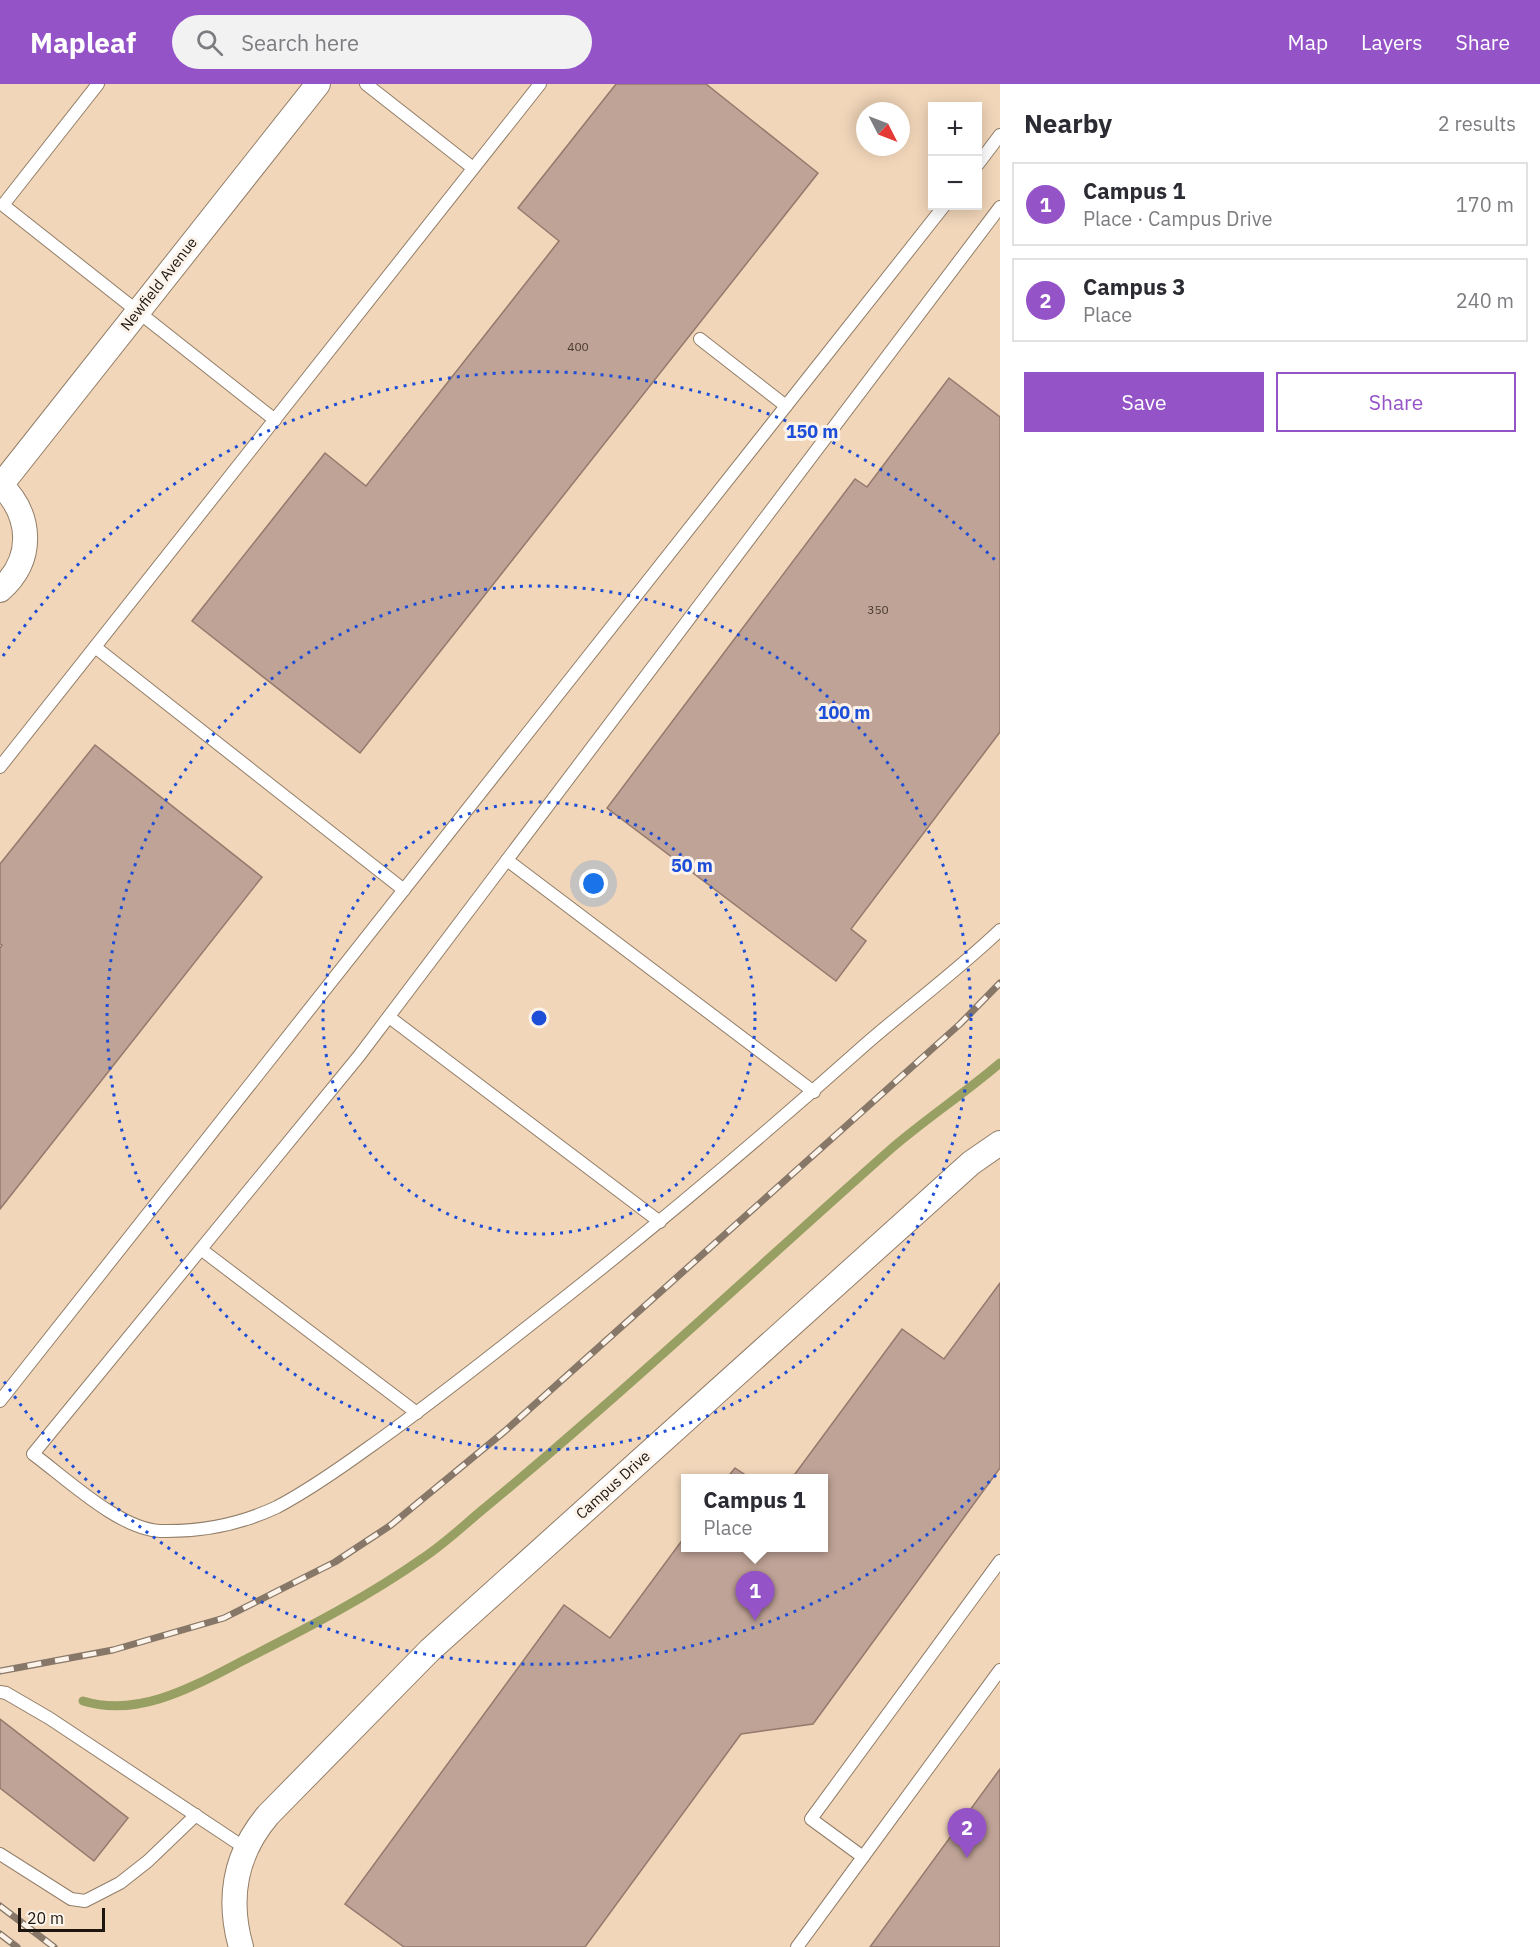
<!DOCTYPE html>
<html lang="en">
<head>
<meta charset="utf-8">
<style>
  body { margin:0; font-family:"IBM Plex Sans",sans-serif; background:#f2f2f3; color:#2b2b33 }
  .controls { position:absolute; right:18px; top:18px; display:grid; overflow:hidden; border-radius:0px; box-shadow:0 3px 15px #0003 }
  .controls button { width:54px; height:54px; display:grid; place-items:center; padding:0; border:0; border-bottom:2px solid #e1e1e2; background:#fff; color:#2b2b33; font:30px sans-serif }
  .compass { position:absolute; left:856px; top:18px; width:54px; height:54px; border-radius:50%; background:#fff; box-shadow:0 3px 15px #0003; rotate:132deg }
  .scale { position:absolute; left:18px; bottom:15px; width:87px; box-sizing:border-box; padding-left:6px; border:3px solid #1e160e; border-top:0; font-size:16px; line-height:21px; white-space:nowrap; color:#1e160e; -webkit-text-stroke:4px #fcf3ea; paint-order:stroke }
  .you { position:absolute; left:594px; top:800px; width:21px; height:21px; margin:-15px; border:4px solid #fff; border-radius:50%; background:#1a73e8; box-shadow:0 0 0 9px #1a73e833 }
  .badge { display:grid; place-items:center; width:39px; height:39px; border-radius:50%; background:#9553c8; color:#fff; font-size:20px; font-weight:700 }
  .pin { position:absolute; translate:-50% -50px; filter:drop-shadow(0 2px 3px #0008) }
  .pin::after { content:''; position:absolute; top:32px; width:21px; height:18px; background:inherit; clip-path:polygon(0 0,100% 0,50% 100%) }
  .popup { position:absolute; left:681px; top:1390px; width:147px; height:78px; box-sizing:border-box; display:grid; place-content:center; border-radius:0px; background:#fff; filter:drop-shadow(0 2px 4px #0005); font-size:20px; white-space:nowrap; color:#7c7c81 }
  .popup b { font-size:22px; color:#2b2b33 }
  .popup::after { content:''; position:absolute; left:50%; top:100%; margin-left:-12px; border:12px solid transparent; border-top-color:#fff }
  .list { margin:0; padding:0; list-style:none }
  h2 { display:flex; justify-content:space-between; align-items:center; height:78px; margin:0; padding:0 24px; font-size:26px }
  h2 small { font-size:20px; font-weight:400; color:#7c7c81 }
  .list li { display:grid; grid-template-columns:39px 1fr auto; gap:18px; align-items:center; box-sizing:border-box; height:84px; margin:0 12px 12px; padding:0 12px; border:2px solid #e1e1e2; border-radius:0px }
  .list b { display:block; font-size:22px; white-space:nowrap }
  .list p { margin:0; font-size:20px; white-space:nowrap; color:#7c7c81 }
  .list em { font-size:20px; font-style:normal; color:#7c7c81 }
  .actions { display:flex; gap:12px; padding:18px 24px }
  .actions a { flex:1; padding:14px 0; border:2px solid #9553c8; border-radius:0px; text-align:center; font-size:21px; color:#9553c8 }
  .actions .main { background:#9553c8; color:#fff }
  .icon { flex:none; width:33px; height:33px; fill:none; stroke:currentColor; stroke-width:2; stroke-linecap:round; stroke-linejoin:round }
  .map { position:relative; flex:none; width:1000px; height:1863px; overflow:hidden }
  header { display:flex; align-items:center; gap:36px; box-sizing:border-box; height:84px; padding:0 30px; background:#9553c8; color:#fff }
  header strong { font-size:28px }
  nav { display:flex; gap:33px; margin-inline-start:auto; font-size:21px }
  .search { width:420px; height:54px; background:#f2f2f3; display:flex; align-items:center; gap:15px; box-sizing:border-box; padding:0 21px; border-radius:33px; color:#7c7c81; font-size:22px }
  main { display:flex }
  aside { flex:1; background:#fff }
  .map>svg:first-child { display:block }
  .built { fill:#f1d6b9; fill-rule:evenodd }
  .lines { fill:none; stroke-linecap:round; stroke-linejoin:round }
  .stream { stroke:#979f62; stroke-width:9 }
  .building { fill:#c0a397; stroke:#94796d; stroke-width:1.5 }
  .service-casing { stroke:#927e69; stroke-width:14 }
  .minor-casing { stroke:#927e69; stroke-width:26 }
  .service { stroke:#fff; stroke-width:12 }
  .minor { stroke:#fff; stroke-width:24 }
  .rail-casing { stroke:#867768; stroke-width:7 }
  .rail { stroke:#fcf3ea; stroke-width:4.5; stroke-dasharray:14; stroke-linecap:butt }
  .ring { fill:none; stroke:#1d4ed8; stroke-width:3; stroke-dasharray:3 6 }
  .labels { text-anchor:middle; stroke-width:6; stroke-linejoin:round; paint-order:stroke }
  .number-label { font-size:12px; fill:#463930 }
  .street-label { font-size:15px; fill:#1e160e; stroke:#fcf3ea }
  .centre { fill:#1d4ed8; stroke:#fcf3ea; stroke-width:3 }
  .ring-label { font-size:18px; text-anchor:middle; font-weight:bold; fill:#1d4ed8; stroke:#fcf3ea; stroke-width:6; stroke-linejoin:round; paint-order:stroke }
</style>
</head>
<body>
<header>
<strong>Mapleaf</strong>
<div class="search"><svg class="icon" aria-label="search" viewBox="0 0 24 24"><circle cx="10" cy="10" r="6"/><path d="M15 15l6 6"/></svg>Search here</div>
<nav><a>Map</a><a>Layers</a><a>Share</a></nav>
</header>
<main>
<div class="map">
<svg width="1000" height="1863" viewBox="0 0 1000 1863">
  <rect width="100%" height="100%" fill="#f9e3cc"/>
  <path class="built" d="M0,0H1000V1863H0ZM933,22H978V122H933ZM865,27H901V63H865ZM686,1394H824V1464H686Z"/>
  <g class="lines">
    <path class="stream" d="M83,1617C142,1635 199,1599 250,1573C309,1543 369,1512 423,1474C444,1460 462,1443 481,1427C515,1399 548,1371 581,1342C686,1251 788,1156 892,1064C927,1034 965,1009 1000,979"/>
  </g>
  <g class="building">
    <polygon points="616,0 706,0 818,89 360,669 192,537 325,369 366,402 559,157 518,124"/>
    <polygon points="949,294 1000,333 1000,648 851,845 866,857 836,897 607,724 855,395 867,403"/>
    <polygon points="95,661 262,793 0,1125 0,864 2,861 0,860 0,780"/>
    <polygon points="1000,1199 1000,1384 813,1640 741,1650 585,1863 404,1863 345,1820 564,1521 610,1554 686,1451 686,1464 824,1464 824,1394 792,1394 902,1245 944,1275"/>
    <polygon points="735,1384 750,1394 727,1394"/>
    <polygon points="0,1635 128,1734 94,1777 0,1704"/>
    <polygon points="1000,1685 1000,1863 870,1863"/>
  </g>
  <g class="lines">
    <g class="service-casing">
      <g id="service">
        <polyline points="98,0 3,121 275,336"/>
        <polyline points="366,0 473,84"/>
        <polyline points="978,80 1000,51"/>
        <path d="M1000,123L359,972L33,1370C67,1395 119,1445 160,1447C200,1448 241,1440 277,1423C309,1406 339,1385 368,1364C422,1326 474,1285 526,1244C643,1153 756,1058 867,959C911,921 958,886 1000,846"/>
        <polyline points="700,255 786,322"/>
        <polyline points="95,563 404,806"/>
        <polyline points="0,683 540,0"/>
        <polyline points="507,776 814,1008"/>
        <polyline points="389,933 660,1138"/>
        <polyline points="202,1166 417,1329"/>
        <polyline points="0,1317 944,122"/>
        <polyline points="0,1608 6,1609 49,1634 245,1764"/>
        <polyline points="0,1770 71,1815 85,1817 120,1799 148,1777 196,1731"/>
        <polyline points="863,1773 1000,1586"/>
        <polyline points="797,1863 863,1773 811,1735 1000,1477"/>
      </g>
    </g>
    <g class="minor-casing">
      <g id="minor">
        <path d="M0,400C32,431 35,475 0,506"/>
        <polyline points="1,401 318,0"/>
        <path d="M241,1863C227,1814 235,1770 268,1731L430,1566L971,1079L1000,1059"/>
      </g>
    </g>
    <use href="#service" class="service"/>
    <use href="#minor" class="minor"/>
    <g class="rail-casing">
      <g id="rail">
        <polyline points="0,1587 113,1566 224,1534 335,1478 391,1441 505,1347 960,940 1000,899"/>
        <polyline points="0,1822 54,1863"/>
        <polyline points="0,1850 17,1863"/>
      </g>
    </g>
    <use href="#rail" class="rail"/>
  </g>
  <g class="ring">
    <circle cx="539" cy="934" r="216"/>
    <circle cx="539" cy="934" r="432"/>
    <path d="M996 1391A647 647 0 0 1 3 1296M3 572A647 647 0 0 1 996 477"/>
  </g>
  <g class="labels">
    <g class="number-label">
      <text x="578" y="267">400</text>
      <text x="878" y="530">350</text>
    </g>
    <g class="street-label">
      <text transform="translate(159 200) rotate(-52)" y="5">Newfield Avenue</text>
      <text transform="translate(613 1401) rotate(-42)" y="5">Campus Drive</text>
    </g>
  </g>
  <circle cx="539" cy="934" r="9" class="centre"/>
  <g class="ring-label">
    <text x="812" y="354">150 m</text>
    <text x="844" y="635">100 m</text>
    <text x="692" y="788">50 m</text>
  </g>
</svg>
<div class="controls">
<button>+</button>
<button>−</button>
</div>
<svg class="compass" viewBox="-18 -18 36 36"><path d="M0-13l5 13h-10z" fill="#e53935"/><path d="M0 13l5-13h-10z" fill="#7c7c81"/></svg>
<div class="scale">20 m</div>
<div class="you"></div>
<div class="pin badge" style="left:755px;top:1537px">1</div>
<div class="popup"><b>Campus 1</b>Place</div>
<div class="pin badge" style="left:967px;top:1774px">2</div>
</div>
<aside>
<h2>Nearby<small>2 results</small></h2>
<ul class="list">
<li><span class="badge">1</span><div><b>Campus 1</b><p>Place · Campus Drive</p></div><em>170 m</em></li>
<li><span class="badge">2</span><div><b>Campus 3</b><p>Place</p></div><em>240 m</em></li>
</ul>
<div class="actions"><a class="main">Save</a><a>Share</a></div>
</aside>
</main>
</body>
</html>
